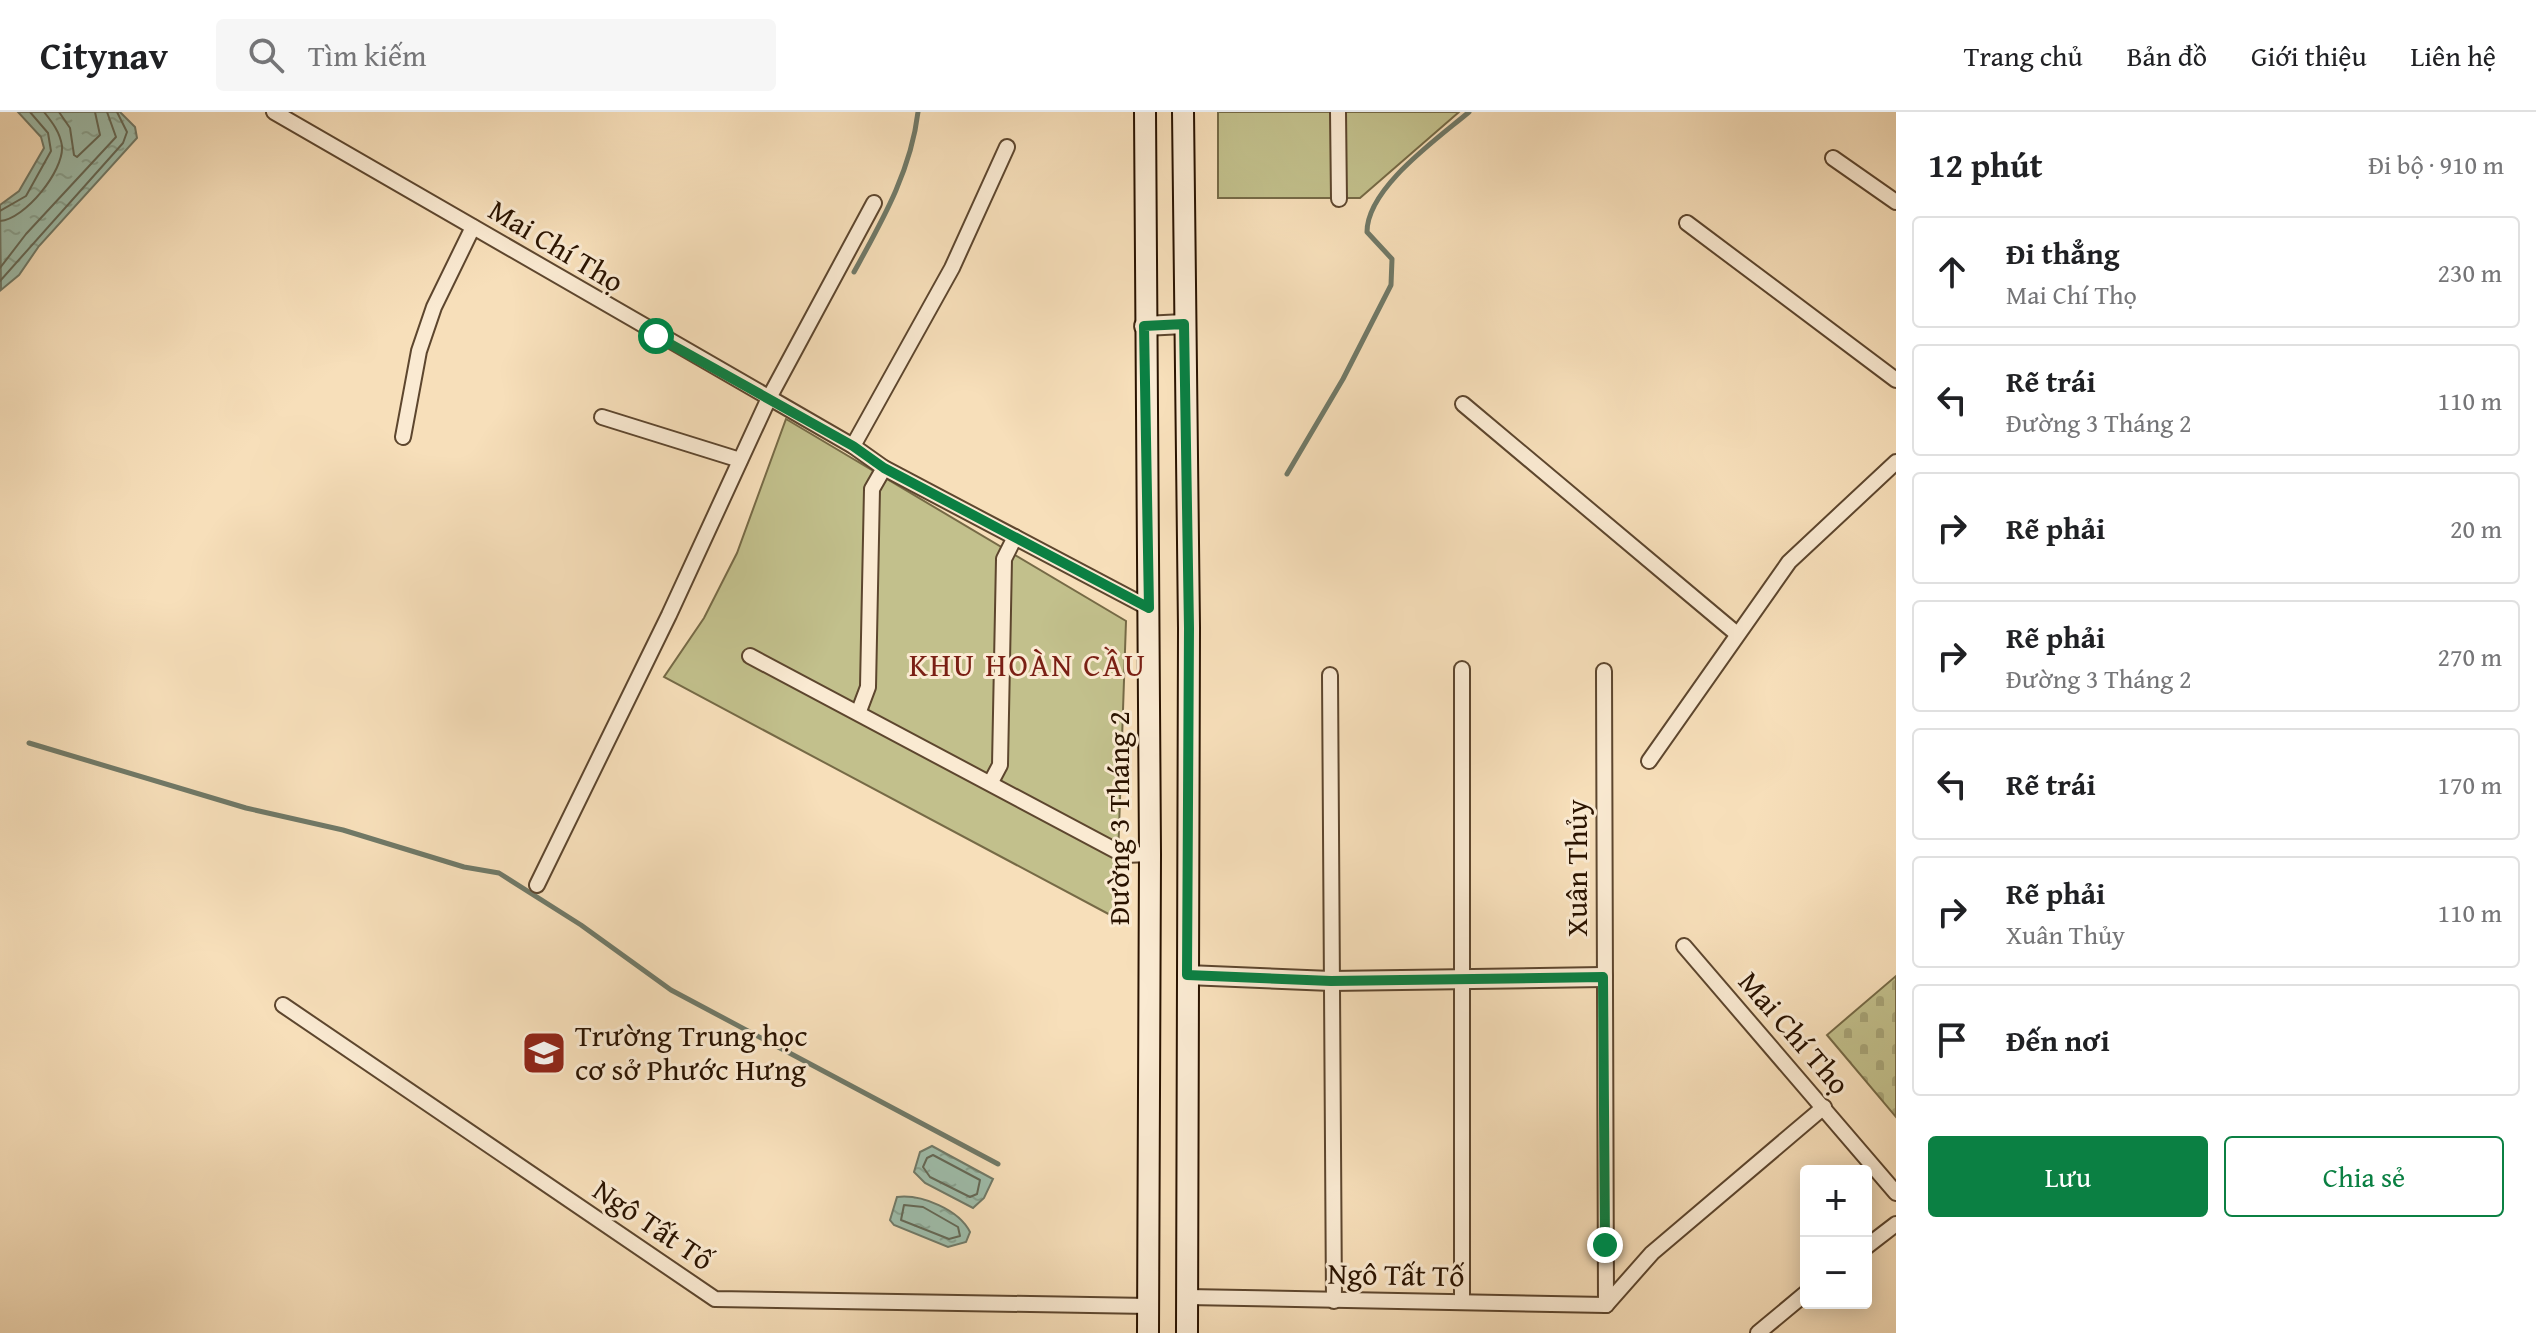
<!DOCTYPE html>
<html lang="vi">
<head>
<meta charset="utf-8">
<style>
  body { margin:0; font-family:"Gentium Book Plus",serif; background:#f6f6f6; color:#202124 }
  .controls { position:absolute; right:24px; bottom:24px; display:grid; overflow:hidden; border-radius:8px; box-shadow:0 4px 20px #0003 }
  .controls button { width:72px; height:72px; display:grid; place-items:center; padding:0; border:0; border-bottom:2px solid #e0e0e0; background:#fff; color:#202124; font:40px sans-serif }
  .stop { position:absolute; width:24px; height:24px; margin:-18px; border:6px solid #0b8043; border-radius:50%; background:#fff }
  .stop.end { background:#0b8043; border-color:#fff; box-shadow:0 2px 8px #0008 }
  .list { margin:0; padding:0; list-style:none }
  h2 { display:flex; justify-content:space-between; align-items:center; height:104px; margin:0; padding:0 32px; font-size:34px }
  h2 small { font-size:26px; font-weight:400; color:#757577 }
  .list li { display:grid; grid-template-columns:52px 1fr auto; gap:24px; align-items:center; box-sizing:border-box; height:112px; margin:0 16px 16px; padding:0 16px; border:2px solid #e0e0e0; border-radius:8px }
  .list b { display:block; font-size:30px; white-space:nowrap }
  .list p { margin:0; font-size:26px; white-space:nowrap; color:#757577 }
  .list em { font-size:26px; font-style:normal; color:#757577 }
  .actions { display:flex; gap:16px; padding:24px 32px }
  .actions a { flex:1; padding:18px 0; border:2px solid #0b8043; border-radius:8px; text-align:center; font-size:28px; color:#0b8043 }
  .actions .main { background:#0b8043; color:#fff }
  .icon { flex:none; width:44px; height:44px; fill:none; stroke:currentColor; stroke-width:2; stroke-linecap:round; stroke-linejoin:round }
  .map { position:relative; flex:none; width:1896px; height:1221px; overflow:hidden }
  header { display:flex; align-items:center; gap:48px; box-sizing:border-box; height:112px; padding:0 40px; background:#fff; border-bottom:2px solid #e0e0e0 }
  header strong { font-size:38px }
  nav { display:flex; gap:44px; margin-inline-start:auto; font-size:28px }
  .search { width:560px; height:72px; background:#f6f6f6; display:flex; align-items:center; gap:20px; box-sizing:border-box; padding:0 28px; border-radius:8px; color:#757577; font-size:30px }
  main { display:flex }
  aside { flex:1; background:#fff }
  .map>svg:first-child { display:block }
  .green { fill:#c2c08c; stroke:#766a46; stroke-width:2 }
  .cemetery { fill:url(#cemetery-stones); stroke:#766a46; stroke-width:2 }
  .water { fill:url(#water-ripples); stroke:#707967; stroke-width:2 }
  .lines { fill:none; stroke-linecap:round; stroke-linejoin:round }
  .shore { stroke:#646856; stroke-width:2 }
  .stream { stroke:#707967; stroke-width:5 }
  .minor-casing { stroke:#5d462e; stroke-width:18 }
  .tertiary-casing { stroke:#5d462e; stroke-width:22 }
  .secondary-casing { stroke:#2a1300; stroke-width:24 }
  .minor { stroke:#faead2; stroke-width:14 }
  .tertiary { stroke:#faead2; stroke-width:18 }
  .secondary { stroke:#faead2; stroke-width:20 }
  .route { stroke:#0b8043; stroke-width:10 }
  .labels { text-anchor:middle; stroke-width:6; stroke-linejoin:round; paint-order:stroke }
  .street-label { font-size:30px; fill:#2a1300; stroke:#faead2 }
  .poi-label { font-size:30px; fill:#2a1300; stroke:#faead2; text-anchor:start }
  .neighbourhood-label { font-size:32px; letter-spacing:2px; fill:#7a1f14; stroke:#faead2 }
</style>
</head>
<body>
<header>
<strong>Citynav</strong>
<div class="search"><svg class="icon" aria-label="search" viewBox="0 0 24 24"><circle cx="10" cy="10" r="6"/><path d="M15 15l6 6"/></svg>Tìm kiếm</div>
<nav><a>Trang chủ</a><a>Bản đồ</a><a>Giới thiệu</a><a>Liên hệ</a></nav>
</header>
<main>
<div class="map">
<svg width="1896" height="1221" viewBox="0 0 1896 1221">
  <defs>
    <pattern id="cemetery-stones" width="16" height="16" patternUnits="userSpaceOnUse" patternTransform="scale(2)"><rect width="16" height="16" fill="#c2c08c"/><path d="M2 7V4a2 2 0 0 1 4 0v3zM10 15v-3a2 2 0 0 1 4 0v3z" fill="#a7a477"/></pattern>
    <pattern id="water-ripples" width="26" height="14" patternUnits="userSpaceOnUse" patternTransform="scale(2)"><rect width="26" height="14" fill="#9ebdab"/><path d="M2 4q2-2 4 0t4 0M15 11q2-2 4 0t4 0" fill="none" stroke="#88a291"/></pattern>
  </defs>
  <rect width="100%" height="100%" fill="#f7dfba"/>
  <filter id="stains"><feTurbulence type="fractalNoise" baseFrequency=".0025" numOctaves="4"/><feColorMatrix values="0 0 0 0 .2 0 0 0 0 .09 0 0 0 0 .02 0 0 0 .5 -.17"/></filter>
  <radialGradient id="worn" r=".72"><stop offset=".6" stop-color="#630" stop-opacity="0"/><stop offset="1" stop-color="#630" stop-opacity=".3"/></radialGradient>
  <g class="green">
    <polygon points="1218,0 1459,0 1360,86 1218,86"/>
    <polygon points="786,307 1126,509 1116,806 664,565 704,506 737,441"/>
  </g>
  <polygon class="cemetery" points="1896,864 1896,1005 1827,923"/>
  <g class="water">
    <polygon points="18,0 120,0 135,15 137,26 39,134 19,163 1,178 0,93 19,79 44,36 41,25"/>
    <polygon points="932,1034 993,1067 984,1086 973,1096 925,1071 914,1060 920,1040"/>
    <path d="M897,1085C922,1082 959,1098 970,1120L966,1130L948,1135L894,1113L890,1108Z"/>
  </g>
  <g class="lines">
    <g class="shore">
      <polyline points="59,0 70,16 74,43 77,45 100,23 95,0"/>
      <polyline points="0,99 26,84 51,39 48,21 30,0"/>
      <path d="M0,109C25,107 64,59 62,34C60,20 52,10 44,0"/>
      <polyline points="0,156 26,122 116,25 107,0"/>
      <polyline points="0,169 123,31 127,20 117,0"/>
      <polygon points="933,1043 980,1068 977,1082 970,1085 930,1065 923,1055 927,1046"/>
      <polygon points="904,1093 923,1095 958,1115 960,1124 949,1127 901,1108"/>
    </g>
    <g class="stream">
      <path d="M854,160C882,109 911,59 918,0"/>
      <path d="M1287,362L1343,267L1391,173L1392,147L1367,120C1367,76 1437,27 1469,0"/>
      <polyline points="29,631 246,696 343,718 464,755 499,761 581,813 671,878 998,1052"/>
    </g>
    <g class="minor-casing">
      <g id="minor">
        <polyline points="274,0 853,334 884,356 1149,496"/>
        <polyline points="1338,0 1339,87"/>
        <polyline points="1833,46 1896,90"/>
        <polyline points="1687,111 1896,268"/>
        <polyline points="1463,292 1737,522"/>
        <polyline points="602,305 740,348"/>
        <polyline points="403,325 419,239 434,195 473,115"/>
        <polyline points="853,334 952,156 1007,35"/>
        <polyline points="750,544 1124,743 1150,742"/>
        <polyline points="1462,557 1462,1190"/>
        <polyline points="1604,559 1606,1193"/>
        <polyline points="1330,563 1334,1189"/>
        <polyline points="859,599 868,575 872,377 884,356"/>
        <polyline points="1649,649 1789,450 1896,350"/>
        <polyline points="991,670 1000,653 1004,447 1015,425"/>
        <polyline points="537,773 669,503 769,286 874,91"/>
        <polyline points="1684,834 1896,1081"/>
        <polyline points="283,893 715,1187 1149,1194"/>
        <polyline points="1866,1135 1896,1112"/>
        <polyline points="1187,1185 1606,1193"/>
        <polyline points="1606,1193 1652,1141 1824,995"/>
        <polyline points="1758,1221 1806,1181"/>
      </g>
    </g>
    <g class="tertiary-casing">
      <g id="tertiary">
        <polyline points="1144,214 1184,212"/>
        <polyline points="1187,863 1331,869 1603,865"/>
      </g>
    </g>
    <g class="secondary-casing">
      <g id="secondary">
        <polyline points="1145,0 1150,742 1148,1221"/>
        <polyline points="1183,0 1189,516 1187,1221"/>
      </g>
    </g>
    <use href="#minor" class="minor"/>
    <use href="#tertiary" class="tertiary"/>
    <use href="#secondary" class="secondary"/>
  </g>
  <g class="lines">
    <polyline class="route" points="656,224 853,334 884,356 1149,496 1144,214 1184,212 1189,516 1187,863 1331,869 1603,865 1605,1133"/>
  </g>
  <defs>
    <g id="school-square" transform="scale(2.3)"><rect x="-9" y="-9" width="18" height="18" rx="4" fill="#8f2418" stroke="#faead2"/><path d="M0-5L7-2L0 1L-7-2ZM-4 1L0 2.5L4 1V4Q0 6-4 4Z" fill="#fff"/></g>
  </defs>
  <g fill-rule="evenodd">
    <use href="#school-square" x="544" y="941"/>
  </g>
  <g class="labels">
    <g class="street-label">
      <text transform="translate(556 134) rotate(31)" y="10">Mai Chí Thọ</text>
      <text transform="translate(1119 706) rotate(-90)" y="10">Đường 3 Tháng 2</text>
      <text transform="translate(1577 756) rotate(-90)" y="10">Xuân Thủy</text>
      <text transform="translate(1794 921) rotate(49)" y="10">Mai Chí Thọ</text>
      <text transform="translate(653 1113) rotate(34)" y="10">Ngô Tất Tố</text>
      <text transform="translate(1396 1163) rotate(1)" y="10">Ngô Tất Tố</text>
    </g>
    <g class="poi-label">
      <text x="575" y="934">Trường Trung học<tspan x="575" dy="34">cơ sở Phước Hưng</tspan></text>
    </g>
    <g class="neighbourhood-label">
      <text x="1028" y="564">KHU HOÀN CẦU</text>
    </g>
  </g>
  <rect width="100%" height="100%" filter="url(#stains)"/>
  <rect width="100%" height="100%" fill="url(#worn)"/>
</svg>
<div class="controls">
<button>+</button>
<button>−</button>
</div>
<div class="stop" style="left:656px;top:224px"></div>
<div class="stop end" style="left:1605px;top:1133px"></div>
</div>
<aside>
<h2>12 phút<small>Đi bộ · 910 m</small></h2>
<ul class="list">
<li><svg class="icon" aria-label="ahead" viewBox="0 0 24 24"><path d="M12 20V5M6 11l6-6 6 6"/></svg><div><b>Đi thẳng</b><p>Mai Chí Thọ</p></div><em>230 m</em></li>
<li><svg class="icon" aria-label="left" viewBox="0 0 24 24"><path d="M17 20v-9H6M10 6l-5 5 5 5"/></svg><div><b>Rẽ trái</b><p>Đường 3 Tháng 2</p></div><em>110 m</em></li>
<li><svg class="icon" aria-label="right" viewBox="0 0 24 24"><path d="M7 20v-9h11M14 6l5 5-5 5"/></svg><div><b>Rẽ phải</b></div><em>20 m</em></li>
<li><svg class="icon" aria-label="right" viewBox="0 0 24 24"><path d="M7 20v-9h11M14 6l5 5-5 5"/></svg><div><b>Rẽ phải</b><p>Đường 3 Tháng 2</p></div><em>270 m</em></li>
<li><svg class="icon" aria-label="left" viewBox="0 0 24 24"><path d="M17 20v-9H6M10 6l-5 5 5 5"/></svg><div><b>Rẽ trái</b></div><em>170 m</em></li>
<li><svg class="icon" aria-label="right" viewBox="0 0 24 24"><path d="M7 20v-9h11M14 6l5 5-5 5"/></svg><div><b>Rẽ phải</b><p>Xuân Thủy</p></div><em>110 m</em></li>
<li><svg class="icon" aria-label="arrive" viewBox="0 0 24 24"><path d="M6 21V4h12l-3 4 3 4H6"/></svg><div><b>Đến nơi</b></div></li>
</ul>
<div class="actions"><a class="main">Lưu</a><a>Chia sẻ</a></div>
</aside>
</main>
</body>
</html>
